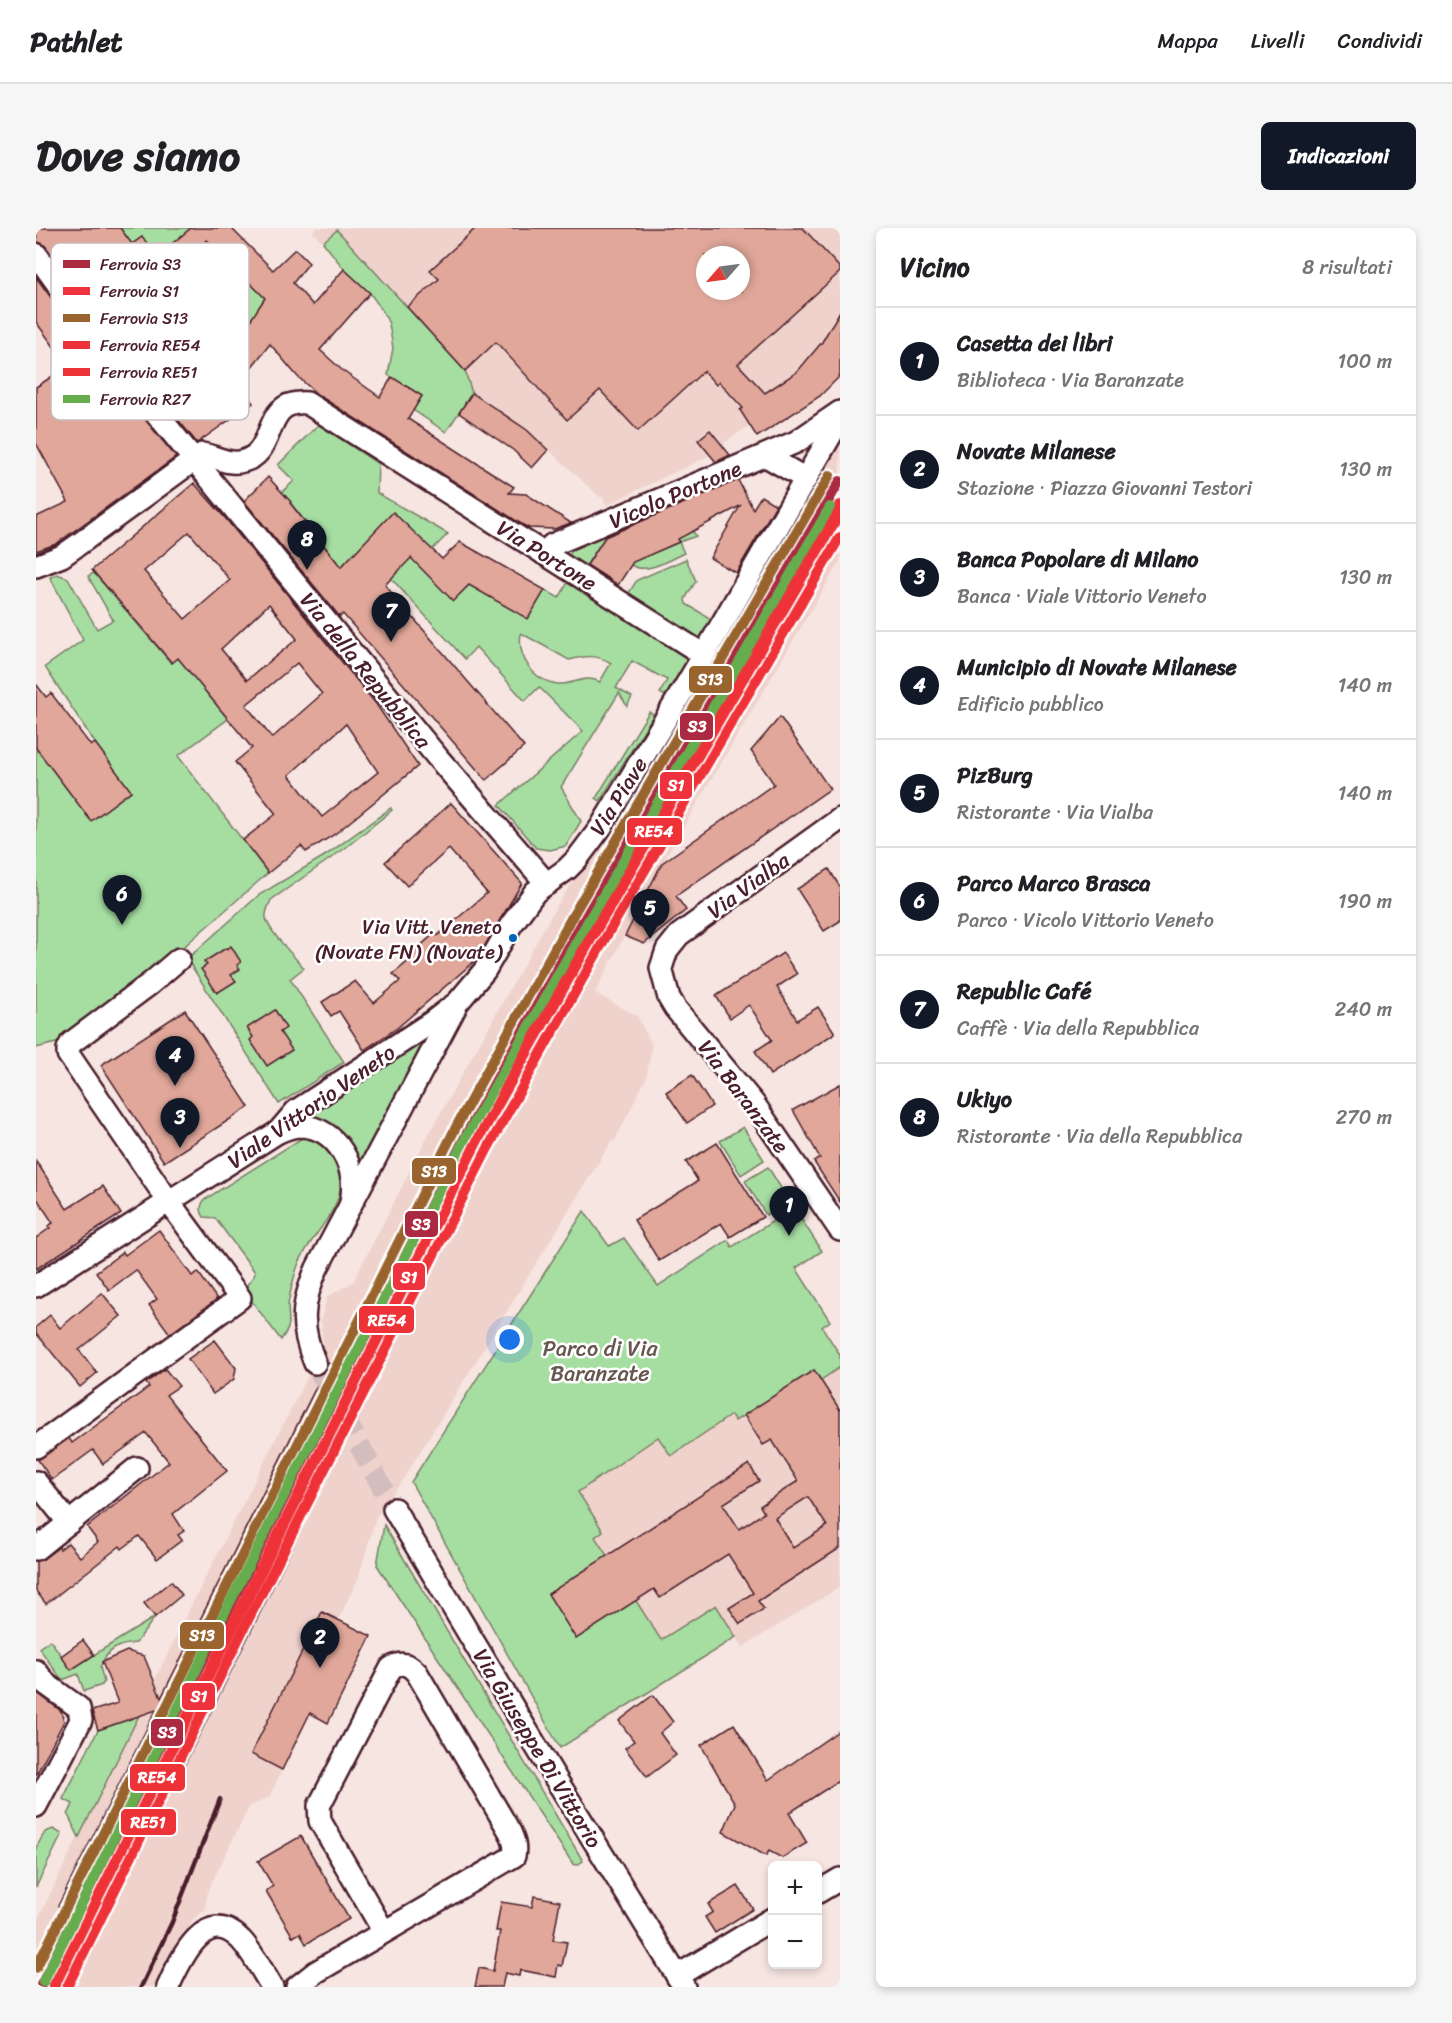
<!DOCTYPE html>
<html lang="it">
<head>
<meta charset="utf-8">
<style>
  body { margin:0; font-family:Sriracha,sans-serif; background:#f6f6f6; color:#202124 }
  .controls { position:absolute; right:18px; bottom:18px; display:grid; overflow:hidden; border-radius:9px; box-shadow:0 3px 9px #0003 }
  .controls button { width:54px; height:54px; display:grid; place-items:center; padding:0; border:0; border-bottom:2px solid #e0e0e0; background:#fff; color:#202124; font:30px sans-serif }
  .compass { position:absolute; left:660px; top:18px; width:54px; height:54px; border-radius:50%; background:#fff; box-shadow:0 3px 9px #0003; rotate:242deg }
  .you { position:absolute; left:474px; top:1112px; width:21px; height:21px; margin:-15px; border:4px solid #fff; border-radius:50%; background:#1a73e8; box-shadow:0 0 0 9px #1a73e833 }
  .badge { display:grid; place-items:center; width:39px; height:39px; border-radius:50%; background:#111827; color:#fff; font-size:20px; font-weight:700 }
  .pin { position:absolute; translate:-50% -50px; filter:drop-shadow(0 2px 3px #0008) }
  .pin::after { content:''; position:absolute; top:32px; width:21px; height:18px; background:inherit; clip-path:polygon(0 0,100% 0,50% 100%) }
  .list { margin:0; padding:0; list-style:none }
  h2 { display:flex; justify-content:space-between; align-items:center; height:78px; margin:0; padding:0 24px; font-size:26px }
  h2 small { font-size:20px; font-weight:400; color:#757577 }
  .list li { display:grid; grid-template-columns:39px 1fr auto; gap:18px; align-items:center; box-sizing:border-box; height:108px; padding:0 24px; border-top:2px solid #e0e0e0 }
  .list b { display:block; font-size:22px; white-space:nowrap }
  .list p { margin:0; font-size:20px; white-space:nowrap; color:#757577 }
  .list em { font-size:20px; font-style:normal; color:#757577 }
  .map { position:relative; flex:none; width:804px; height:1759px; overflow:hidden; border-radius:9px }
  header { display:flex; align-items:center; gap:36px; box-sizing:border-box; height:84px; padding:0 30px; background:#fff; border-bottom:2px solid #e0e0e0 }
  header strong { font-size:28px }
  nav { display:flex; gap:33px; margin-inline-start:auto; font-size:21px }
  .intro { display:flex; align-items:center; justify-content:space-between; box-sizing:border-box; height:144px; padding:0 36px }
  h1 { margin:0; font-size:42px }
  .button { padding:15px 27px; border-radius:9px; background:#111827; color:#fff; font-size:21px; font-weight:700 }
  main { display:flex; gap:36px; padding:0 36px }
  aside { flex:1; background:#fff; border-radius:9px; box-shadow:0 3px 9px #0003 }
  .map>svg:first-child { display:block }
  .built { fill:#efd2cc; fill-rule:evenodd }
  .green { fill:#a6dea2; stroke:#787e66; stroke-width:1.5; fill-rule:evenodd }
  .building { fill:#e0a79a; stroke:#4a1f2b; stroke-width:1.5; fill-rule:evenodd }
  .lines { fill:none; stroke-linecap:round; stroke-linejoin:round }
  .street-tunnel { stroke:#d4bdbd; stroke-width:21; stroke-dasharray:21 10; stroke-linecap:butt }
  .street-casing { stroke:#4a1f2b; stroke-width:26 }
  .street { stroke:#fff; stroke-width:21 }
  .rail { stroke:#4a1f2b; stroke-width:4.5 }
  .rail-1-casing { stroke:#fff; stroke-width:15 }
  .rail-2-casing { stroke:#fff; stroke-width:15 }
  .rail-3-casing { stroke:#fff; stroke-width:15 }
  .rail-4-casing { stroke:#fff; stroke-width:15 }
  .rail-5-casing { stroke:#fff; stroke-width:15 }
  .rail-6-casing { stroke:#fff; stroke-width:15 }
  .rail-1 { stroke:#ab2a42; stroke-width:10 }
  .rail-2 { stroke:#ee333e; stroke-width:10 }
  .rail-3 { stroke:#99642e; stroke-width:10 }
  .rail-4 { stroke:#ee3338; stroke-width:10 }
  .rail-5 { stroke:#ee3338; stroke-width:10 }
  .rail-6 { stroke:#66ad4d; stroke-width:10 }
  .bus-dot { fill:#0065bd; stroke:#fff; stroke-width:2 }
  .labels { text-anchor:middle; stroke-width:5; stroke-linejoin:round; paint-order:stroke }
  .bus-label { font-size:20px; fill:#4a1f2b; stroke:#fff; text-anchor:end }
  .street-label { font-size:22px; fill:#4a1f2b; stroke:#fff }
  .park-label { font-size:22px; fill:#66584f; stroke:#fff }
  .key { fill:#fff; stroke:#c9bcbf; stroke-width:1.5 }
  .key-label { font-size:16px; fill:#4a1f2b }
  .line-badge { stroke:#fff; stroke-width:2 }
  .badge-label { font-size:16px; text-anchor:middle; font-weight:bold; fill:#fff }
</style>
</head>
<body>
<header>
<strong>Pathlet</strong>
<nav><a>Mappa</a><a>Livelli</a><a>Condividi</a></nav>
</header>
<div class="intro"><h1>Dove siamo</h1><a class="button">Indicazioni</a></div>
<main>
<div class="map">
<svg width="804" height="1759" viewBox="0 0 804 1759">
  <rect width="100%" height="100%" fill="#f6e5e1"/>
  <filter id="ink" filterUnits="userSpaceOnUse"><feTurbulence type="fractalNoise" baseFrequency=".0167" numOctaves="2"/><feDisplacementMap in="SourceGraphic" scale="12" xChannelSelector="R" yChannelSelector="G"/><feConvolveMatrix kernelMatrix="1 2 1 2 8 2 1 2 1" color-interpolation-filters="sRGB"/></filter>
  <g filter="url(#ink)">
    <g class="built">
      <path d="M281,0H804V147L784,168L721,209L713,198L686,216L694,227L681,234L675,227L570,277L567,269H564L491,202L436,165L429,143L301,2L287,14L276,4ZM669,27H705V63H669Z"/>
      <polygon points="804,212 804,333 621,644 559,765 601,788 616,817 610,850 579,912 575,914 366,1253 340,1289 322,1351 302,1392 285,1384 215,1526 246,1542 233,1569 213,1579 171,1664 169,1682 158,1690 122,1759 0,1759 0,1695 154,1380 288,1116 286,1109 285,1091 291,1069 317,1054 393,906 520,679 584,582"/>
      <polygon points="804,1127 804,1359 707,1419 700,1409 548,1507 475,1309 622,1209 695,1187"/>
    </g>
    <g class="green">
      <polygon points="84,0 155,0 121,28 106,9 96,16"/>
      <polygon points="301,2 429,143 436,165 410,204 377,182 386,168 352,147 357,120 353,96 348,85 334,65 308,41 287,14"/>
      <polygon points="171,12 229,70 203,111 193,119 124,52"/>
      <path d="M283,196L342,236L341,265L412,306L395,323L417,372L433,357L509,362L523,370L535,349L654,429L655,434L631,469L624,465L631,452L596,433L580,460L596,469L591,478L583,465L525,559L545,593L530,618L514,622L500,620L463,577L547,503L503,459L489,473L440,419L429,431L352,347L305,339L246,264L258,253L242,237ZM485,405L533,432C549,428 561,426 575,435L564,454C550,446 537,457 522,456C497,453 481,429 485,405Z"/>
      <path d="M639,275L660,308L643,314L648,325C632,332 611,347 595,337L596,334L643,314L629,282L570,307L549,339L534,328L535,320Z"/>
      <polygon points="650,331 660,353 649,371 650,376 682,395 668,416 589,371 601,352"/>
      <polygon points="58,345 135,435 142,430 192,491 142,528 232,645 112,750 28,813 0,820 0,520 55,593 95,563 59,515 9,439 47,412 14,349 21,346 32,350 61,401 77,392 52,348"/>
      <polygon points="613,484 618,486 564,573 560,570"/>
      <path d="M355,580L356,582L308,621L235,672C233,677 229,684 230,690C233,704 258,728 268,740L254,751L308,834L243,876L151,731L223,667L290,627Z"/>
      <path d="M402,797L325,942C317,914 299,896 272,887Z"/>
      <polygon points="707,899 728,932 705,947 684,913"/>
      <path d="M266,910C279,911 289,917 296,928C325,972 273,1003 261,1040C257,1052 254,1065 252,1077C252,1084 254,1093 252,1100C251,1104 247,1108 245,1112L215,1072L211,1057L218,1048L219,1044L179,990L168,989C164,983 164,979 168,972Z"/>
      <polygon points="732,939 753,973 730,987 709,953"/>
      <polygon points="758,980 786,1023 760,1040 794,1093 786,1099 804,1127 804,1139 785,1152 778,1142 699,1193 695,1187 635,1228 622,1209 542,1264 567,1303 559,1309 625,1412 680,1377 700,1409 524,1520 375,1254 548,983 573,1018 588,1010 622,1058 692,1012 696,1019"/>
      <polygon points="348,1297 547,1633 541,1637 537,1636 341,1337"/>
      <path d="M119,1389L100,1415C82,1416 71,1422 64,1439L68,1454L66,1457L48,1463L42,1446L26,1452L3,1420L14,1412L35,1441Z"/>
      <polygon points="115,1463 43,1609 32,1587 37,1576 27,1571 62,1502 97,1490"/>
      <polygon points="17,1601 26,1606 0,1659 0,1620 9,1604"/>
    </g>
    <g class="building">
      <path d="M0,0H84L96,16L106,9L121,28L155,0H195L237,42L259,21L273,35L257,55L277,77L308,41L334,65L284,122L307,143L344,169L356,149L386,168L372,191L478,259L473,265L490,266L535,295L518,301L493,300L487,297L282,167L261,148L234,116L199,160L154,117L124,139L163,190L204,158L217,175L161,215L81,117L10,19L1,14ZM171,12L229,70L210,99L193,119L123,52Z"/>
      <path d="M440,0H767L804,40V44L702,136L729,165L761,144L786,114L804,83V148L784,168L721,209L704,182L707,180L683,154L680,157L668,143L602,203L564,162L531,192L460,114L429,143L371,79L403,51L394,42ZM669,27H705V63H669Z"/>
      <polygon points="0,49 61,133 140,229 20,316 0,323 0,289 32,274 0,215 0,159 32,138 0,94"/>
      <polygon points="436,165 491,202 512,222 496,240 477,222 423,185"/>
      <polygon points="674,202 694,227 680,234 662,212"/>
      <polygon points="232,249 255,274 254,275 305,339 357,284 406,331 424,314 509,362 492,391 433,357 417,373 375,330 349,357 488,519 450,552 307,386 304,389 208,273"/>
      <polygon points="702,252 717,281 725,268 740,277 700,345 674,330 704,278 642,311 643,314 597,334 582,357 551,337 569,309"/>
      <path d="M158,255L190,291L340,476L382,538L299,606L270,624L265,618L232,645L207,612L240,586L199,534L216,520L142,430L136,435L56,342ZM153,304L194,352L149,391L108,343ZM233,376L261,411L211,452L185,421ZM261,435L286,466L236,510L210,477ZM310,496L342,544L286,589L253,547Z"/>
      <polygon points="0,456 10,469 15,465 55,518 59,515 95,563 55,593 0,520"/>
      <polygon points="744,489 794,561 640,668 650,682 608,716 589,708 626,635 738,556 715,523"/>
      <polygon points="415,575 486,655 441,731 361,800 328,822 303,783 295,788 286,774 319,753 338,775 364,753 357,746 375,731 373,728 399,705 401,708 451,665 413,621 371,658 349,634"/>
      <polygon points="793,641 804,659 804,693 788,703 761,661"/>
      <polygon points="195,718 205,734 201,737 204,741 195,747 200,753 181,765 165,741 171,737 168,734 190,720 191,721"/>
      <polygon points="747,725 761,746 741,759 761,792 782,779 799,805 734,847 719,823 736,812 713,777 694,790 680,768"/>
      <polygon points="149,782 213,879 128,934 65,837"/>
      <polygon points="239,782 250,800 244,804 256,822 231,838 214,812 217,809 211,800"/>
      <polygon points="656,847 676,878 651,895 630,864"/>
      <polygon points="804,856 804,974 778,934 784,930 757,882"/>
      <polygon points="681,915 727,989 694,1009 685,995 623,1033 598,992 662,953 650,934"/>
      <polygon points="0,933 31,981 67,958 85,986 0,1041 0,1010 14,1000 12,998 17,995 0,969"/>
      <polygon points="123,1002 156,1048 162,1044 181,1071 134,1106 113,1077 121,1071 100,1042 73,1062 60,1044 87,1024 89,1027"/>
      <polygon points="66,1065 85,1088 43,1122 61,1145 44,1159 0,1105 0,1099 14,1087 24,1100"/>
      <polygon points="179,1112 200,1140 198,1151 177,1166 152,1131"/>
      <polygon points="292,1135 306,1142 259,1237 290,1252 138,1558 106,1543 36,1685 22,1678 120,1482 62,1502 56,1483 82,1475 66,1434 91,1423 108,1428 125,1470"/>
      <polygon points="129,1141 143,1158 130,1167 191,1243 137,1286 148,1303 142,1307 146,1312 121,1331 103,1308 86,1321 84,1318 10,1376 0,1363 0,1333 7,1331 23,1319 24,1321 32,1315 44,1329 62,1314 51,1299 133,1234 110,1205 67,1236 57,1222 16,1252 2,1232 33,1210 36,1215 113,1159 110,1155"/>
      <path d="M778,1142L804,1182V1320L722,1373L728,1381L704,1396L693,1380L717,1365L692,1326L624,1370L618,1361L540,1411L512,1366L713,1236L723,1253L687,1276L703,1301L728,1285L724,1278L762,1253L736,1212L727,1217L708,1187ZM772,1269L791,1298L757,1320L739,1290Z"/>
      <polygon points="135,1353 146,1367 119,1389 108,1375"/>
      <polygon points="286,1384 335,1408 292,1495 274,1485 246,1542 215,1526"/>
      <polygon points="47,1412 58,1427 35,1442 25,1428"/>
      <polygon points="0,1464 25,1483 28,1493 0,1547"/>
      <polygon points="617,1467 637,1494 624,1505 640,1527 611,1549 589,1520 598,1513 583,1493"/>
      <polygon points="698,1496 732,1552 804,1502 804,1552 753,1585 771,1615 746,1630 733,1623 730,1628 687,1604 699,1576 665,1517"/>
      <polygon points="265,1608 313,1691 270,1716 264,1705 257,1709 230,1663 237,1658 222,1633"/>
      <polygon points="702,1658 717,1681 679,1705 669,1689 677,1684 672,1676"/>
      <polygon points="498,1668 524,1673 517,1712 531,1714 526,1738 522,1737 520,1749 484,1742 483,1748 469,1745 466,1759 439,1759 443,1740 457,1743 464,1703 460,1703 465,1674 496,1679"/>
    </g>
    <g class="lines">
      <polyline class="street-tunnel" points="279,1135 358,1281"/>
      <g class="street-casing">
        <g id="street">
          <polyline points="0,26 71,125 402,530 511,656"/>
          <polyline points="730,228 770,251"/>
          <polyline points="507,325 516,317 760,214 804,184"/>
          <path d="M0,338L26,328L43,316L166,226C179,228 190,236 203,234C245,227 222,171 271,175L668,427"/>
          <polyline points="804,591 643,707 631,722 625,740 633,770 639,780 718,876 804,1002"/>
          <path d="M242,904C249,901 257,898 265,898C301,899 323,941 315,973"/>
          <polyline points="0,1058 242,904 260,883 396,794 422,774 449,742 475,697 499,664 531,641 541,631 565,599 668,427 804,191"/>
          <path d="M279,1135C264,1099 265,1076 281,1040L419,780"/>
          <polyline points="0,1219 204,1070 133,974 32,826 32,821 35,815 115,755 143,731"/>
          <polyline points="0,1254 33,1295"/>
          <polyline points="358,1281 518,1548 648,1759"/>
          <polyline points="0,1321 101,1240"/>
          <polyline points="0,1443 10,1456 43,1480 45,1492 0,1578"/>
          <polyline points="782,1664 804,1651"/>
          <polyline points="641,1748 736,1691"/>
          <path d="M132,1759C144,1733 169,1675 205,1712C218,1726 226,1743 236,1759"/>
          <path d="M261,1759L280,1744L478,1628C480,1619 478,1613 474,1604L381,1445C373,1436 366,1433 355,1440L283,1578L284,1593L348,1704"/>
        </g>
      </g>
      <use href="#street" class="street"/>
      <polyline class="rail" points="105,1759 136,1694 184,1571"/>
      <g class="rail-1-casing">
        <polyline id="rail-1" points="4,1759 431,905 547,693 804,253"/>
      </g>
      <g class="rail-2-casing">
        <polyline id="rail-2" points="17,1759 442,911 557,699 804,277"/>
      </g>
      <g class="rail-3-casing">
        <polyline id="rail-3" points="0,1740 420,899 537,687 794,247"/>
      </g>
      <g class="rail-4-casing">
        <polyline id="rail-4" points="18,1759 198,1393 441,914 561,701 804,285"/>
      </g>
      <g class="rail-5-casing">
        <polyline id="rail-5" points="31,1759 209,1398 452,920 571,707 804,309"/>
      </g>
      <g class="rail-6-casing">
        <polyline id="rail-6" points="7,1754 187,1388 430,909 551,695 794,279"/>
      </g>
      <use href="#rail-1" class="rail-1"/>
      <use href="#rail-2" class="rail-2"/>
      <use href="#rail-3" class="rail-3"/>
      <use href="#rail-4" class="rail-4"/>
      <use href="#rail-5" class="rail-5"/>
      <use href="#rail-6" class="rail-6"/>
    </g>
  </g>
  <circle class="bus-dot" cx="477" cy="710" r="5"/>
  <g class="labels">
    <g class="bus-label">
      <text x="466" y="706">Via Vitt. Veneto<tspan x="466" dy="25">(Novate FN) (Novate)</tspan></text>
    </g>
    <g class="street-label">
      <text transform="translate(639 266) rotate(-23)" y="8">Vicolo Portone</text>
      <text transform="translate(511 327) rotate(32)" y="8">Via Portone</text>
      <text transform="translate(330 442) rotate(51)" y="8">Via della Repubblica</text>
      <text transform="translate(582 568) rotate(-58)" y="8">Via Piave</text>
      <text transform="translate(712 657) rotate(-36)" y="8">Via Vialba</text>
      <text transform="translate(708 868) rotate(53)" y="8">Via Baranzate</text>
      <text transform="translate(275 878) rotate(-35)" y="8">Viale Vittorio Veneto</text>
      <text transform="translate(502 1520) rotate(59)" y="8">Via Giuseppe Di Vittorio</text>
    </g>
    <g class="park-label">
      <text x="564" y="1128">Parco di Via<tspan x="564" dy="25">Baranzate</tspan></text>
    </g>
  </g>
  <rect x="15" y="15" width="198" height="177" rx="9" class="key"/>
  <rect x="27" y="32" width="27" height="8" fill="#ab2a42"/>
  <rect x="27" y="59" width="27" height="8" fill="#ee333e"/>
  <rect x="27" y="86" width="27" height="8" fill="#99642e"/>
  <rect x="27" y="113" width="27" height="8" fill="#ee3338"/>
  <rect x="27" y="140" width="27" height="8" fill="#ee3338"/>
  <rect x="27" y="167" width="27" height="8" fill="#66ad4d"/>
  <g class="key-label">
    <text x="64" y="42">Ferrovia S3</text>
    <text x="64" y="69">Ferrovia S1</text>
    <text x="64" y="96">Ferrovia S13</text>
    <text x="64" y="123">Ferrovia RE54</text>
    <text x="64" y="150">Ferrovia RE51</text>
    <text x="64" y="177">Ferrovia R27</text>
  </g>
  <g class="line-badge">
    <rect x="652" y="437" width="45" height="29" rx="6" fill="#99642e"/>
    <rect x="643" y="484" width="35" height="29" rx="6" fill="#ab2a42"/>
    <rect x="623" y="543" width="34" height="29" rx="6" fill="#ee333e"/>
    <rect x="590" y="589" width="57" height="29" rx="6" fill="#ee3338"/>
    <rect x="375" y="929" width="46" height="28" rx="6" fill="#99642e"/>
    <rect x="368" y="982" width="35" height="28" rx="6" fill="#ab2a42"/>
    <rect x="356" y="1034" width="34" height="29" rx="6" fill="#ee333e"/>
    <rect x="322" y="1077" width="57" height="29" rx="6" fill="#ee3338"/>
    <rect x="143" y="1393" width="46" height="29" rx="6" fill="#99642e"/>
    <rect x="145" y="1454" width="35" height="29" rx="6" fill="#ee333e"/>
    <rect x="114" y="1490" width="34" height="29" rx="6" fill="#ab2a42"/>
    <rect x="93" y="1535" width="57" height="29" rx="6" fill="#ee3338"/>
    <rect x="84" y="1580" width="57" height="28" rx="6" fill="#ee3338"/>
  </g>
  <g class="badge-label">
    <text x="674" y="457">S13</text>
    <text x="661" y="504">S3</text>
    <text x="640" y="563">S1</text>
    <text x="618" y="609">RE54</text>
    <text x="398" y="949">S13</text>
    <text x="385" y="1002">S3</text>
    <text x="373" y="1055">S1</text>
    <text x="351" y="1098">RE54</text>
    <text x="166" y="1413">S13</text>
    <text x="163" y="1474">S1</text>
    <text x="131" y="1510">S3</text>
    <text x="121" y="1555">RE54</text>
    <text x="112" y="1600">RE51</text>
  </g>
</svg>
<div class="controls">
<button>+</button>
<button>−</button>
</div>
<svg class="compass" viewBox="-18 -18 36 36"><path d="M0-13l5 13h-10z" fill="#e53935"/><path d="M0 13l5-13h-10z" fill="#757577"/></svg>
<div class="you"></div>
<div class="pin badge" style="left:753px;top:1008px">1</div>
<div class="pin badge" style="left:284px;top:1440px">2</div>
<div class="pin badge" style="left:144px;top:920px">3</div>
<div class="pin badge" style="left:139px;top:858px">4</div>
<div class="pin badge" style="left:614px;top:711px">5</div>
<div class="pin badge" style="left:86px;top:697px">6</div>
<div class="pin badge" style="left:355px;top:414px">7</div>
<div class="pin badge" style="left:271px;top:342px">8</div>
</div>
<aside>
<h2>Vicino<small>8 risultati</small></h2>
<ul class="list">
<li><span class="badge">1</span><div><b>Casetta dei libri</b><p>Biblioteca · Via Baranzate</p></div><em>100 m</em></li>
<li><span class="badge">2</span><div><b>Novate Milanese</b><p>Stazione · Piazza Giovanni Testori</p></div><em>130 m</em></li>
<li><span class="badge">3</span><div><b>Banca Popolare di Milano</b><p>Banca · Viale Vittorio Veneto</p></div><em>130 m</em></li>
<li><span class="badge">4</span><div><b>Municipio di Novate Milanese</b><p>Edificio pubblico</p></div><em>140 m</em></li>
<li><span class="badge">5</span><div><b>PizBurg</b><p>Ristorante · Via Vialba</p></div><em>140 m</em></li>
<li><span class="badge">6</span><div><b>Parco Marco Brasca</b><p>Parco · Vicolo Vittorio Veneto</p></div><em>190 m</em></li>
<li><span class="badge">7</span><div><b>Republic Café</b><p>Caffè · Via della Repubblica</p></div><em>240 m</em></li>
<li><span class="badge">8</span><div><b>Ukiyo</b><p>Ristorante · Via della Repubblica</p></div><em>270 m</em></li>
</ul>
</aside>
</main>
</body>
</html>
